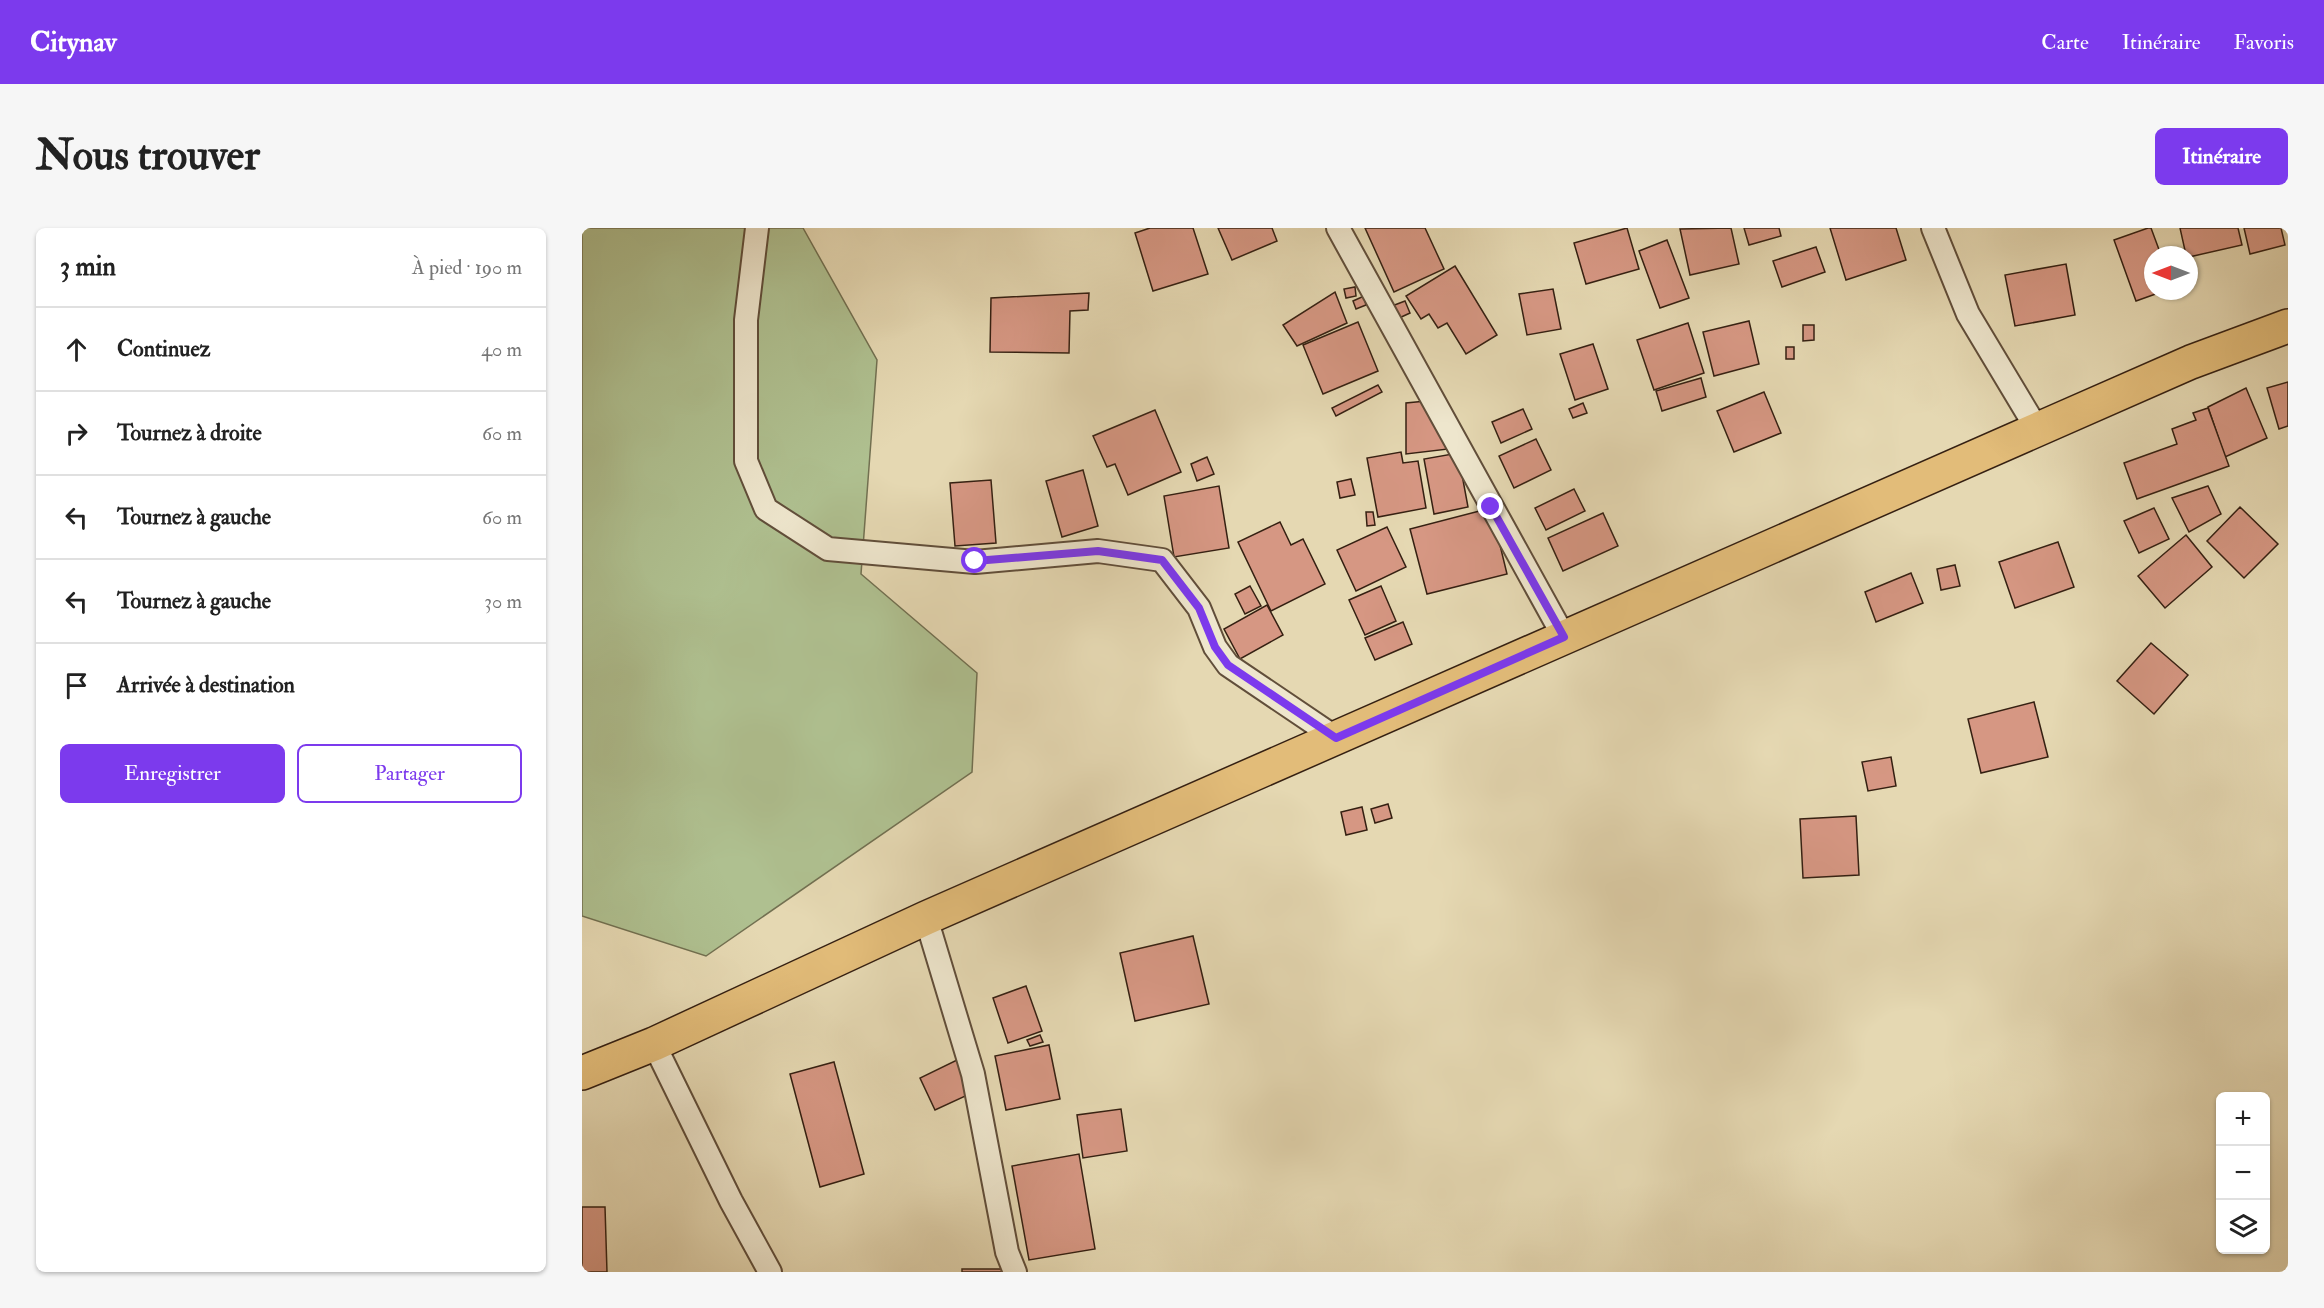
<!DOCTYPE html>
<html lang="fr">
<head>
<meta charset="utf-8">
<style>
  body { margin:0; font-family:"IM FELL Double Pica",serif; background:#f6f6f6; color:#222 }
  .controls { position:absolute; right:18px; bottom:18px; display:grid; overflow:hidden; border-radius:9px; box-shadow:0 2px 4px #0004 }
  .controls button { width:54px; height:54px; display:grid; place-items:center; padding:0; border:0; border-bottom:2px solid #e0e0e0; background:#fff; color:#222; font:30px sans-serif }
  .compass { position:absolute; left:1562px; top:18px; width:54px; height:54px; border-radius:50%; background:#fff; box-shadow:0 2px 4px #0004; rotate:270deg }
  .stop { position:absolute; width:18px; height:18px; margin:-14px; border:4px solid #7c3aed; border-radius:50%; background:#fff }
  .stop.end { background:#7c3aed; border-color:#fff; box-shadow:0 2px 6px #0008 }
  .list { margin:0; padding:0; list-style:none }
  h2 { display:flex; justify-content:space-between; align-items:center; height:78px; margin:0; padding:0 24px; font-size:26px }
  h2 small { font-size:20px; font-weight:400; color:#767676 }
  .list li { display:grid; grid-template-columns:39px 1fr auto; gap:18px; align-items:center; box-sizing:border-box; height:84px; padding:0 24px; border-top:2px solid #e0e0e0 }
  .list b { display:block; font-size:22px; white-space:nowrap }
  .list em { font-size:20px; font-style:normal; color:#767676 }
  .actions { display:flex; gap:12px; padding:18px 24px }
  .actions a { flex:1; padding:14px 0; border:2px solid #7c3aed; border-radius:9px; text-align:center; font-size:21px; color:#7c3aed }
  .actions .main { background:#7c3aed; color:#fff }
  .icon { flex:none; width:33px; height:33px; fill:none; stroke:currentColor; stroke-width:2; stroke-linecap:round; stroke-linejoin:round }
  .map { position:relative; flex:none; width:1706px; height:1044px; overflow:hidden; border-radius:9px }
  header { display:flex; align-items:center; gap:36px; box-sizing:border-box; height:84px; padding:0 30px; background:#7c3aed; color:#fff }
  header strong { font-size:28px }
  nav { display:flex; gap:33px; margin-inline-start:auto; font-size:21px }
  .intro { display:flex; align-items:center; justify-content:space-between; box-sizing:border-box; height:144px; padding:0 36px }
  h1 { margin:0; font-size:42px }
  .button { padding:15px 27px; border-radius:9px; background:#7c3aed; color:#fff; font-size:21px; font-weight:700 }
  main { display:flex; gap:36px; padding:0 36px }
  aside { flex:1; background:#fff; border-radius:9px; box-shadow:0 2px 4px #0004 }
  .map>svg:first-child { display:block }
  .green { fill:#afc090; stroke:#727051; stroke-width:1.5 }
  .building { fill:#d69783; stroke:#352012; stroke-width:1.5 }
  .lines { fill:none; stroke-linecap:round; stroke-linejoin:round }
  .minor-casing { stroke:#614e3a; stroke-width:26 }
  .primary-casing { stroke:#352012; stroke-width:36 }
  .minor { stroke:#eee6cd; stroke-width:22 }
  .primary { stroke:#e2bc79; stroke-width:33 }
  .route { stroke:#7c3aed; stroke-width:8 }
</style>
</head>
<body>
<header>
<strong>Citynav</strong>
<nav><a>Carte</a><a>Itinéraire</a><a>Favoris</a></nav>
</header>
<div class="intro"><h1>Nous trouver</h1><a class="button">Itinéraire</a></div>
<main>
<aside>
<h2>3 min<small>À pied · 190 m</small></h2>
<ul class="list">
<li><svg class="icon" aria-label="ahead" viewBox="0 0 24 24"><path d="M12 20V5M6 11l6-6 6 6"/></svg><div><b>Continuez</b></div><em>40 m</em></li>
<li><svg class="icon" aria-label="right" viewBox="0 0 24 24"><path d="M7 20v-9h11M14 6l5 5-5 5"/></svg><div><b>Tournez à droite</b></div><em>60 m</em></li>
<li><svg class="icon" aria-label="left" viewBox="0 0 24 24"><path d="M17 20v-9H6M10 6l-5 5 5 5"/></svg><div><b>Tournez à gauche</b></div><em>60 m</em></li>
<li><svg class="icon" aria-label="left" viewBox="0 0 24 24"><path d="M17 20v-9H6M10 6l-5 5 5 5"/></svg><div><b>Tournez à gauche</b></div><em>30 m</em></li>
<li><svg class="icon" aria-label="arrive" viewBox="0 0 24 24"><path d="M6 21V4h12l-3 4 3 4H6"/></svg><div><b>Arrivée à destination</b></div></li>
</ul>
<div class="actions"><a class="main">Enregistrer</a><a>Partager</a></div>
</aside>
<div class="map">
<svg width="1706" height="1044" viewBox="0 0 1706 1044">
  <rect width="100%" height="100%" fill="#e5d8b2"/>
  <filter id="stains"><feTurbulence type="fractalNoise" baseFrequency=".00333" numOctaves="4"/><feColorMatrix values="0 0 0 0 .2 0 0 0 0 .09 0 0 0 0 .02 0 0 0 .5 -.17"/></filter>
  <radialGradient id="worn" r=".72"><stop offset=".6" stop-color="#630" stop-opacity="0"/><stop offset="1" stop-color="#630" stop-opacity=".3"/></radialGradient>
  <polygon class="green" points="0,0 221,0 295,132 279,346 395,445 390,544 124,728 0,688"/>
  <g class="building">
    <polygon points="568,0 611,0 626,46 571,63 553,5"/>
    <polygon points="636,0 690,0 695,13 650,32"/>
    <polygon points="783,0 843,0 862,41 812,64"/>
    <polygon points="1045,0 1057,41 1004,56 992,15"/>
    <polygon points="1149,0 1157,36 1108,47 1098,1"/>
    <polygon points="1162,0 1197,0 1199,8 1167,17"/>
    <polygon points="1248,0 1314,0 1324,32 1264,52"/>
    <polygon points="1566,0 1569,0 1579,27 1571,27 1571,63 1582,63 1554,73 1532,12"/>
    <polygon points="1598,0 1656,0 1660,17 1607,29 1607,27 1604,27"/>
    <polygon points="1662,0 1699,0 1703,17 1668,26"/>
    <polygon points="1085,12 1107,70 1078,80 1057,23"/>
    <polygon points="1234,19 1243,44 1200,59 1191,33"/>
    <polygon points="1484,36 1493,87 1433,98 1423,47"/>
    <polygon points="873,38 915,107 884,126 865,95 856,100 847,86 839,91 824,68"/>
    <polygon points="773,59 774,68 764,70 762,61"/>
    <polygon points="971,61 979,101 945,107 937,66"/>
    <polygon points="753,64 765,95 715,118 701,97"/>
    <polygon points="507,65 506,82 488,83 487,125 408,124 409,70"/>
    <polygon points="782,68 784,77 774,81 771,73"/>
    <polygon points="823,73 828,85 815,91 810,78"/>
    <polygon points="1167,93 1177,136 1132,148 1121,104"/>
    <polygon points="776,94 796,143 741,166 721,117"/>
    <polygon points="1106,95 1122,145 1072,162 1055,112"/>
    <polygon points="1221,97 1232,97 1232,112 1221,113"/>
    <polygon points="1011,116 1026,161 993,172 978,126"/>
    <rect x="1204" y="119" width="8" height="12"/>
    <polygon points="1119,150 1124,169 1080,183 1074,163"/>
    <polygon points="1706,154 1706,198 1697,201 1685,160"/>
    <polygon points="796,157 800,164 754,188 750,180"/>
    <polygon points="1664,160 1685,210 1643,229 1626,179"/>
    <polygon points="1182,164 1199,205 1152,224 1135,183"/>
    <polygon points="844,173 875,220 824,226 824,175"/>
    <polygon points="1001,175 1005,185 991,190 987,181"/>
    <polygon points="1626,180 1647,238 1555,271 1542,235 1595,216 1590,201 1614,192 1611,185"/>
    <polygon points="941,181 950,201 919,215 910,194"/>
    <polygon points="573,182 599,244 546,267 533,236 525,239 511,208"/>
    <polygon points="954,211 969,242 932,260 917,228"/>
    <polygon points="819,224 821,235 836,233 844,280 796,289 785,230"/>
    <polygon points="876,225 886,279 852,286 842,231"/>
    <polygon points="625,229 632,246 615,253 609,236"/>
    <polygon points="501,242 516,298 480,309 464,253"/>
    <polygon points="769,251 773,267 758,270 755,254"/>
    <polygon points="409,252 414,315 373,318 368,255"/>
    <polygon points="637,258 647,320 592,329 582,268"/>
    <polygon points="1626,258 1639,286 1607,304 1590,270"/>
    <polygon points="992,261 1003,283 964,302 953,280"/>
    <polygon points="1658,279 1696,316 1662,350 1625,313"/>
    <polygon points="909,280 925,346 845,366 828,301"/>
    <polygon points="1572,280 1587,311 1557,325 1542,293"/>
    <polygon points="784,284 791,284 793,297 785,298"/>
    <polygon points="1021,285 1036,318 981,343 966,310"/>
    <polygon points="698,294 709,317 721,311 743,356 689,383 656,314"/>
    <polygon points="805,299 824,339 774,363 755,322"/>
    <polygon points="1604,307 1630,339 1583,380 1556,348"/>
    <polygon points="1476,314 1492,359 1433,380 1417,334"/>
    <polygon points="1373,337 1378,358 1359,362 1355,341"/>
    <polygon points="1329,345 1341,375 1294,394 1283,364"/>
    <polygon points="668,358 679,378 663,386 653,366"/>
    <polygon points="799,358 814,393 783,407 767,372"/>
    <polygon points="685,377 701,407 658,431 642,401"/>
    <polygon points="821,394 830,416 793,432 783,410"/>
    <polygon points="1569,415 1606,447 1572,486 1535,453"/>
    <polygon points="1452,474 1466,529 1399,545 1386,491"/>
    <polygon points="1309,529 1314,558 1286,563 1280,534"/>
    <polygon points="806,576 810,590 793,595 789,581"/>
    <polygon points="780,579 785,602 764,607 759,584"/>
    <polygon points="1274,588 1277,647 1221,650 1218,591"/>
    <polygon points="611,708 627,776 553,793 538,725"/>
    <polygon points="444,758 460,803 426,815 411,770"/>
    <polygon points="458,807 461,814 448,818 445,812"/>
    <polygon points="467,817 478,871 424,882 413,828"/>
    <polygon points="375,832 390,865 353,882 338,850"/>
    <polygon points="252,834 282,946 238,959 208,846"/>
    <polygon points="539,881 545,923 501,930 495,887"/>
    <polygon points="497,926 513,1021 447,1032 430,938"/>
    <polygon points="0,979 23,979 25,1044 0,1044"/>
    <rect x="380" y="1041" width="41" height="3"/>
  </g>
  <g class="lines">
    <g class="minor-casing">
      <g id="minor">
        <polyline points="175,0 164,92 164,233 184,281 246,321 393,334 516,323 580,332 617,380 633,419 646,437 754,510"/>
        <polyline points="756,0 982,409"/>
        <polyline points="1351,0 1386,86 1455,201"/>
        <polyline points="344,690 391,846 425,1024 433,1044"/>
        <polyline points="72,816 149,973 188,1044"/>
      </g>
    </g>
    <g class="primary-casing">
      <polyline id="primary" points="0,845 72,816 344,690 1609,134 1706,98"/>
    </g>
    <use href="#minor" class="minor"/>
    <use href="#primary" class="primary"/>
  </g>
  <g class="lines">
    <polyline class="route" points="393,333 516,323 580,332 617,380 633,419 646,437 754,510 982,409 909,279"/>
  </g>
  <rect width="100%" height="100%" filter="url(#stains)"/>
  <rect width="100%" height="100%" fill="url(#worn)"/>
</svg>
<div class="controls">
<button>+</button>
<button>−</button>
<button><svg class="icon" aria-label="layers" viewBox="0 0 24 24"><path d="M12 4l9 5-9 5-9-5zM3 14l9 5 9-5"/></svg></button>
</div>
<svg class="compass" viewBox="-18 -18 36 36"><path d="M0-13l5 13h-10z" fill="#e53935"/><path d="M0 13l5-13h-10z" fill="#767676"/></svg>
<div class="stop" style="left:393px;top:333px"></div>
<div class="stop end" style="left:909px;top:279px"></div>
</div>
</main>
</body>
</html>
